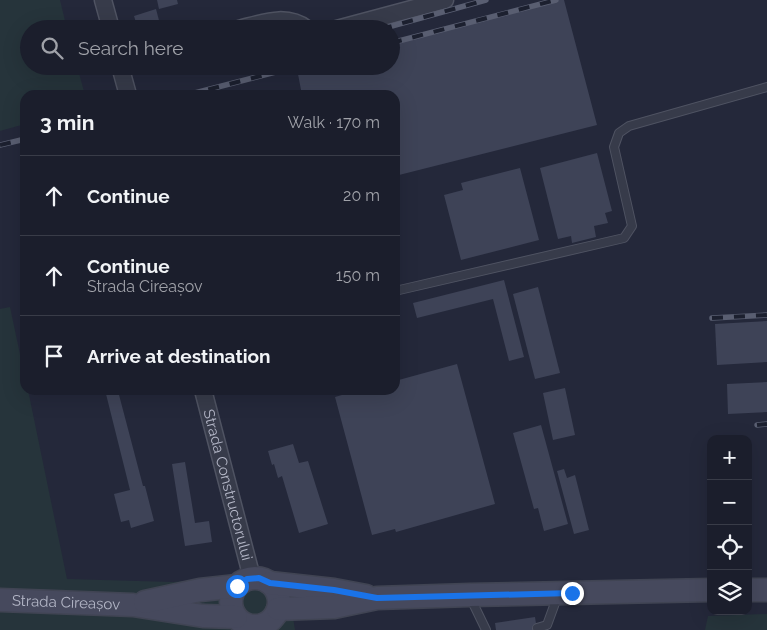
<!DOCTYPE html>
<html lang="en">
<head>
<meta charset="utf-8">
<style>
  body { margin:0; font-family:Raleway,sans-serif; background:#242734; color:#f1f3f6 }
  .controls { position:absolute; right:15px; bottom:15px; display:grid; overflow:hidden; border-radius:10px; box-shadow:0 5px 20px #0002 }
  .controls button { width:45px; height:45px; display:grid; place-items:center; padding:0; border:0; border-bottom:1px solid #393c48; background:#1b1e2c; color:#f1f3f6; font:25px sans-serif }
  .stop { position:absolute; width:15px; height:15px; margin:-11px; border:4px solid #1a73e8; border-radius:50%; background:#fff }
  .stop.end { background:#1a73e8; border-color:#fff; box-shadow:0 1px 5px #0008 }
  .list { margin:0; padding:0; list-style:none }
  h2 { display:flex; justify-content:space-between; align-items:center; height:65px; margin:0; padding:0 20px; font-size:21px }
  h2 small { font-size:16px; font-weight:400; color:#a0a2a9 }
  .list li { display:grid; grid-template-columns:32px 1fr auto; gap:15px; align-items:center; box-sizing:border-box; height:80px; padding:0 20px; border-top:1px solid #393c48 }
  .list b { display:block; font-size:19px; white-space:nowrap }
  .list p { margin:0; font-size:16px; white-space:nowrap; color:#a0a2a9 }
  .list em { font-size:16px; font-style:normal; color:#a0a2a9 }
  .icon { flex:none; width:28px; height:28px; fill:none; stroke:currentColor; stroke-width:2; stroke-linecap:round; stroke-linejoin:round }
  .map { position:relative; flex:none; width:767px; height:630px; overflow:hidden }
  .search { position:absolute; background:#1b1e2c; box-shadow:0 5px 20px #0002; left:20px; top:20px; width:380px; height:55px; display:flex; align-items:center; gap:12px; box-sizing:border-box; padding:0 18px; border-radius:28px; color:#a0a2a9; font-size:19px }
  .panel { position:absolute; background:#1b1e2c; box-shadow:0 5px 20px #0002; left:20px; top:90px; width:380px; height:305px; border-radius:15px }
  .map>svg:first-child { display:block }
  .green { fill:#26343b }
  .building { fill:#3e4357 }
  .lines { fill:none; stroke-linecap:round; stroke-linejoin:round }
  .lane-casing { stroke:#4f5362; stroke-width:10 }
  .street-casing { stroke:#4f5362; stroke-width:19 }
  .secondary-casing { stroke:#404453; stroke-width:25 }
  .lane { stroke:#373b4a; stroke-width:8 }
  .street { stroke:#373b4a; stroke-width:16 }
  .secondary { stroke:#46495d; stroke-width:22 }
  .rail-casing { stroke:#595e71; stroke-width:5.5 }
  .rail { stroke:#1c202f; stroke-width:4; stroke-dasharray:11; stroke-linecap:butt }
  .route { stroke:#1a73e8; stroke-width:6 }
  .labels { text-anchor:middle; stroke-width:4; stroke-linejoin:round; paint-order:stroke }
  .street-label { font-size:15px; fill:#b3b6c6; stroke:#1c202f }
</style>
</head>
<body>
<div class="map">
<svg width="767" height="630" viewBox="0 0 767 630">
  <rect width="100%" height="100%" fill="#24283a"/>
  <g class="green">
    <polygon points="0,0 60,0 67,29 29,29 29,66 77,66 85,95 25,95 25,124 0,131"/>
    <polygon points="10,307 25,378 25,390 28,390 67,579 173,582 286,572 295,630 0,630 0,309"/>
    <polygon points="767,614 767,630 705,630 708,616"/>
  </g>
  <g class="building">
    <polygon points="157,0 177,0 178,4 159,9"/>
    <polygon points="559,0 564,0 597,125 395,176 395,95 302,95 297,69 306,66 391,66 391,44"/>
    <polygon points="156,9 161,28 138,29 134,16"/>
    <polygon points="597,153 612,211 605,213 608,223 594,226 596,237 572,243 571,236 558,239 540,168"/>
    <polygon points="520,168 539,240 461,260 444,195 463,190 461,183"/>
    <polygon points="504,280 524,357 509,361 493,299 417,318 413,303"/>
    <polygon points="538,287 560,373 535,379 513,294"/>
    <polygon points="767,321 767,362 717,365 715,324"/>
    <polygon points="457,364 495,504 396,532 395,529 372,535 335,397 359,390 395,390 395,381"/>
    <polygon points="767,382 767,412 728,414 727,384"/>
    <polygon points="565,388 575,435 553,440 543,393"/>
    <polygon points="118,391 143,486 145,486 154,521 131,528 129,520 121,522 114,494 130,490 106,394"/>
    <polygon points="541,425 568,524 544,531 538,508 534,509 513,433"/>
    <polygon points="293,444 299,463 308,461 328,524 299,533 282,476 278,478 274,464 272,465 268,451"/>
    <polygon points="185,462 195,523 209,521 212,542 185,546 172,464"/>
    <polygon points="564,469 567,478 575,475 589,530 574,534 557,471"/>
    <polygon points="535,617 537,630 496,630 495,623"/>
  </g>
  <g class="lines">
    <g class="lane-casing">
      <g id="lane">
        <polyline points="395,291 624,238 632,226 614,147 619,133 629,126 767,87"/>
        <polyline points="471,599 486,630"/>
        <polyline points="537,628 547,625 558,595"/>
      </g>
    </g>
    <g class="street-casing">
      <g id="street">
        <polyline points="103,0 111,29"/>
        <path d="M239,29C263,23 286,13 307,29"/>
        <polyline points="337,29 445,0"/>
        <polyline points="120,66 128,95"/>
        <path id="s1" d="M203,390L252,578"/>
      </g>
    </g>
    <g class="secondary-casing">
      <g id="secondary">
        <circle cx="255" cy="602" r="24"/>
        <polyline points="270,583 334,590 366,596"/>
        <polyline points="748,590 767,590"/>
        <path id="s2" d="M0,600L133,605L203,616L236,617"/>
        <polyline points="145,602 200,590 237,586"/>
        <polyline points="278,609 334,607 377,598 470,595 711,590"/>
      </g>
    </g>
    <use href="#lane" class="lane"/>
    <use href="#street" class="street"/>
    <use href="#secondary" class="secondary"/>
    <g class="rail-casing">
      <g id="rail">
        <polyline points="381,29 486,0"/>
        <polyline points="391,43 556,0"/>
        <polyline points="187,95 299,66"/>
        <polyline points="0,145 25,139"/>
        <polyline points="712,318 767,315"/>
        <polyline points="757,425 767,424"/>
      </g>
    </g>
    <use href="#rail" class="rail"/>
  </g>
  <g class="lines">
    <polyline class="route" points="237,586 247,579 259,578 270,583 334,590 377,598 572,593"/>
  </g>
  <g class="labels">
    <g class="street-label">
      <text dy="5" stroke="none"><textPath href="#s1" startOffset="98">Strada Constructorului</textPath></text>
      <text dy="5" stroke="none"><textPath href="#s2" startOffset="66">Strada Cireașov</textPath></text>
    </g>
  </g>
</svg>
<div class="controls">
<button>+</button>
<button>−</button>
<button><svg class="icon" aria-label="locate" viewBox="0 0 24 24"><circle cx="12" cy="12" r="6"/><path d="M12 2v4M12 18v4M2 12h4M18 12h4"/></svg></button>
<button><svg class="icon" aria-label="layers" viewBox="0 0 24 24"><path d="M12 4l9 5-9 5-9-5zM3 14l9 5 9-5"/></svg></button>
</div>
<div class="stop" style="left:237px;top:586px"></div>
<div class="stop end" style="left:572px;top:593px"></div>
<div class="search"><svg class="icon" aria-label="search" viewBox="0 0 24 24"><circle cx="10" cy="10" r="6"/><path d="M15 15l6 6"/></svg>Search here</div>
<section class="panel">
<h2>3 min<small>Walk · 170 m</small></h2>
<ul class="list">
<li><svg class="icon" aria-label="ahead" viewBox="0 0 24 24"><path d="M12 20V5M6 11l6-6 6 6"/></svg><div><b>Continue</b></div><em>20 m</em></li>
<li><svg class="icon" aria-label="ahead" viewBox="0 0 24 24"><path d="M12 20V5M6 11l6-6 6 6"/></svg><div><b>Continue</b><p>Strada Cireașov</p></div><em>150 m</em></li>
<li><svg class="icon" aria-label="arrive" viewBox="0 0 24 24"><path d="M6 21V4h12l-3 4 3 4H6"/></svg><div><b>Arrive at destination</b></div></li>
</ul>
</section>
</div>
</body>
</html>
